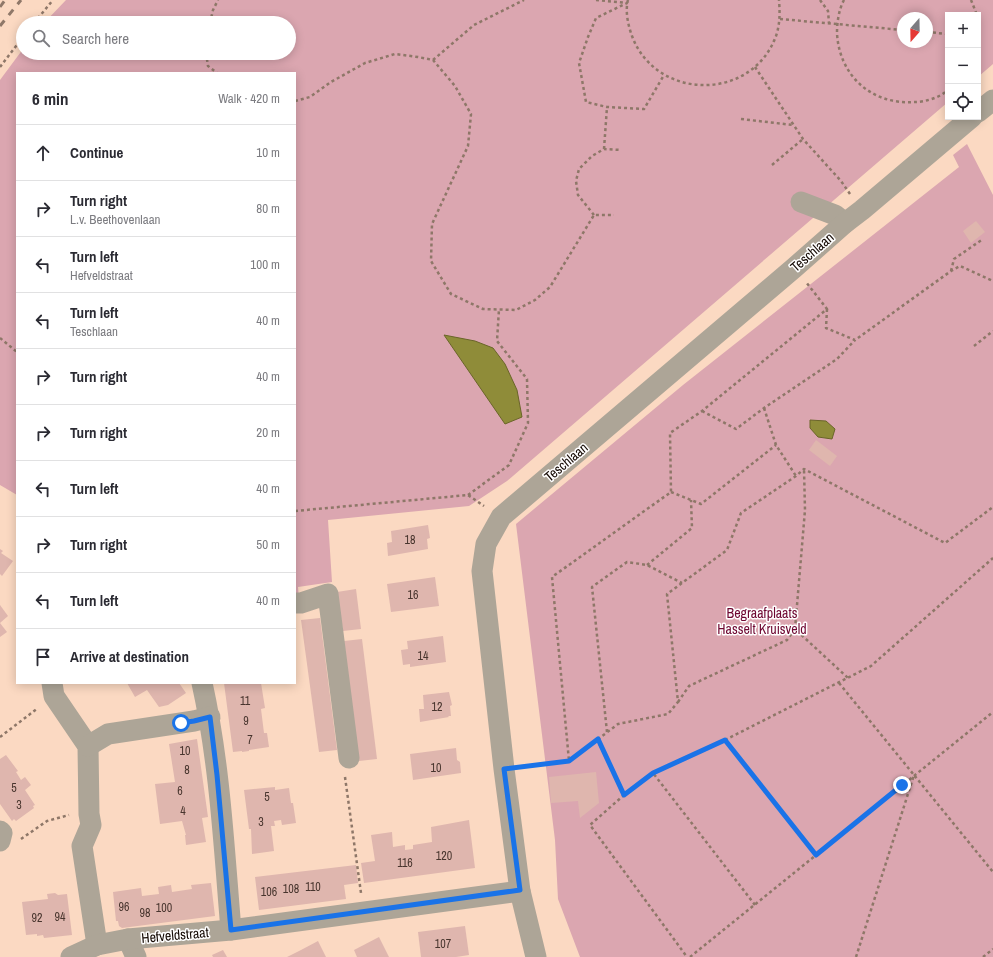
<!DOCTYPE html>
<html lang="en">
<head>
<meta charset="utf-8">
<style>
  body { margin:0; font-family:"Archivo Narrow",sans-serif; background:#f7f7f7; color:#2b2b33 }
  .controls { position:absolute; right:12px; top:12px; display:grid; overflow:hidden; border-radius:0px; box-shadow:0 2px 10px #0003 }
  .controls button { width:36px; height:36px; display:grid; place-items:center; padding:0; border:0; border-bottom:1px solid #e1e1e2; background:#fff; color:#2b2b33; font:20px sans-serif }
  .compass { position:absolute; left:897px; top:12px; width:36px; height:36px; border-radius:50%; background:#fff; box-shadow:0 2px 10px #0003; rotate:200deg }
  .stop { position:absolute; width:12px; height:12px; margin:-9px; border:3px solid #1a73e8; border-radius:50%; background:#fff }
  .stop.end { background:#1a73e8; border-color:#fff; box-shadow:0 1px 4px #0008 }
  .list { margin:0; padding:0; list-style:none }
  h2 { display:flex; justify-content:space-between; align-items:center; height:52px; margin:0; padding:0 16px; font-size:17px }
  h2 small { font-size:13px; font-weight:400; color:#7c7c81 }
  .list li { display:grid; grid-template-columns:26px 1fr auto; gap:12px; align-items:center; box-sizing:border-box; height:56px; padding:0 16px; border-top:1px solid #e1e1e2 }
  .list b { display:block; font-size:15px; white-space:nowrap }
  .list p { margin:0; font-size:13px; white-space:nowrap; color:#7c7c81 }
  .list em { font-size:13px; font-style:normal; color:#7c7c81 }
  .icon { flex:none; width:22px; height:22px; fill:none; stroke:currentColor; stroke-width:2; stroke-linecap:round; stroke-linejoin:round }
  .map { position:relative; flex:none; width:993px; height:957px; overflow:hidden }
  .search { position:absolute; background:#fff; box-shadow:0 2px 10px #0003; left:16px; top:16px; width:280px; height:44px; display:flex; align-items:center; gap:10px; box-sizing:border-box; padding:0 14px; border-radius:22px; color:#7c7c81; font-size:15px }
  .panel { position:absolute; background:#fff; box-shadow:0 2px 10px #0003; left:16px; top:72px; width:280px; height:612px; border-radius:0px }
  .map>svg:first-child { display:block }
  .green { fill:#dba6b0; fill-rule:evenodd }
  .water { fill:#8f8c39; stroke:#6a6529 }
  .building { fill:#dfb6ae }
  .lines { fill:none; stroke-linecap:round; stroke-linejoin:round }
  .path { stroke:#8e7768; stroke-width:2.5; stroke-dasharray:3 3; stroke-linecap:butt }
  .minor { stroke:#ada597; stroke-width:21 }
  .rail { stroke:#8f7869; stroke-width:3; stroke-dasharray:7 7; stroke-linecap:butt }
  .route { stroke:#1a73e8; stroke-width:5 }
  .labels { text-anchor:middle; stroke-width:3; stroke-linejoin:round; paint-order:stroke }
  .number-label { font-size:12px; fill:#48352e }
  .street-label { font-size:14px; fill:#150a04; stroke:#fff }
  .park-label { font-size:14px; fill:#6e0731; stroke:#fff }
</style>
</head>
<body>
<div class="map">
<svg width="993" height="957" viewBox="0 0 993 957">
  <rect width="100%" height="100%" fill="#fbd9c2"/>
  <g class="green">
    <path d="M66,0H993V64L978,77V15H948V102L507,481L469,506L328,520L332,582L298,587L299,599H295V73H17V495L0,485V80L23,49V53H289V23H44ZM903,18H927V42H903Z"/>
    <polygon points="967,144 993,195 993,957 580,957 558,899 555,840 516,524 683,385 959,167 953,155"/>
  </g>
  <g class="water">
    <polygon points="444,335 475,341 493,348 505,364 517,390 522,417 505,424"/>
    <polygon points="810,420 826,421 835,429 832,439 818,437 810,428"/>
  </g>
  <g class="building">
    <polygon points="976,221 985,232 971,243 963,231"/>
    <polygon points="816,440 837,456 830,466 809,450"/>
    <polygon points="428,525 430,538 427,539 428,549 388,556 387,543 392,542 391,531"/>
    <polygon points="0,549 3,551 1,553 13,561 2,576 0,574"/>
    <polygon points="435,577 439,606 391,612 387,584"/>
    <polygon points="356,589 361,629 343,631 337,592"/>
    <polygon points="0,605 8,616 0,623"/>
    <polygon points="320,618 337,750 319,752 301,620"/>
    <polygon points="0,623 7,632 0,637"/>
    <polygon points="443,636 446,662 410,667 410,664 403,665 401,650 408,649 407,641"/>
    <polygon points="362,639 377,759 359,761 344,641"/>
    <polygon points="127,683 179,683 186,693 168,705 159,707 147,690 135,697"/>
    <polygon points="224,683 261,683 265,708 261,709 264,733 267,733 269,747 249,750 249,751 242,752 242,751 233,752"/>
    <polygon points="449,692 452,705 450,706 451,716 448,716 449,717 420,722 419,709 424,709 423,695"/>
    <polygon points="197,739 208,817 202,818 206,842 186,845 185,835 186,835 182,821 160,824 155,784 175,782 169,744"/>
    <polygon points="456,748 457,760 460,762 461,773 413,780 410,754"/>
    <polygon points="6,755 18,771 16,772 21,780 25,777 31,785 25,790 35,805 33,806 34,808 16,821 14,819 12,821 0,804 0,759"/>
    <polygon points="596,772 599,803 580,818 578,801 551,803 549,777"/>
    <polygon points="275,787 275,790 289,788 291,803 293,803 296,823 282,825 281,820 274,821 275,826 271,826 274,851 252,854 251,829 249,829 244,790"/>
    <polygon points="469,820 475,868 364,883 361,863 375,861 371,835 392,832 393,847 405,845 405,850 413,849 413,845 432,842 431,827"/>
    <polygon points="356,865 358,883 344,885 346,899 259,910 255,877"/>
    <polygon points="211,883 215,916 122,928 119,926 118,921 116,921 113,892 141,888 142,896 159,894 158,887 171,885 172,892 192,889 191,885"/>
    <polygon points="55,893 58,895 67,894 72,935 44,938 43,935 37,936 37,934 26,935 22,902 48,899 47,894"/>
    <polygon points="465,926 469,955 456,957 421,957 418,932"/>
    <polygon points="379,937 389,957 357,957 354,950"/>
    <polygon points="318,941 326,957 287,957 301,950"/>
    <polygon points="223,950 227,957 213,957 212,955"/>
  </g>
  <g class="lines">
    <g class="path">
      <polyline points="596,0 627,3 596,18 588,37 579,63 586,102 607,107 644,109 664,75"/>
      <path d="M628,0C625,11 628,25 632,36C656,101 752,102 776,36C780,24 780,13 779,0"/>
      <polyline points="820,0 828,11 829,23"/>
      <path d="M844,0C839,9 837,22 837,33C839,75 871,105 914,102C925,102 939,98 948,90"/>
      <polyline points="971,0 977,15"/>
      <polyline points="780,19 903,30"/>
      <polyline points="34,23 53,0"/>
      <polyline points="210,23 213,10 218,0"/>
      <polyline points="978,23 979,37 978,42"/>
      <polyline points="927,32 948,34"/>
      <polyline points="206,53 208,66 217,73"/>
      <polyline points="433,60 474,25 524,0"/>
      <polyline points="0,67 23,37"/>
      <polyline points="755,67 803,139 841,181 850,194"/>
      <polyline points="295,101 310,97 331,82 365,63 395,54 418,57 433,60 455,86 471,114 468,146 432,224 431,261 451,294 483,309 516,310 535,300 550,287 594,215 614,215"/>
      <polyline points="741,119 793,125"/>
      <polyline points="604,149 607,107"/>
      <polyline points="772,165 803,139"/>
      <polyline points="594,215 578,195 576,181 579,169 592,156 604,149 621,150"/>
      <polyline points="951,271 954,259 983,239"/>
      <polyline points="827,309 826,328 855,340 951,271 960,266 993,281"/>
      <polyline points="0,338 17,352"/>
      <polyline points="974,346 993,331"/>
      <polyline points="764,408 776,445 796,476"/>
      <polyline points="702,411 736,429 764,408 837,359 855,340"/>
      <polyline points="671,492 701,504 776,445"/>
      <polyline points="468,495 509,465 528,423 527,379 497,341 499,309"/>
      <polyline points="295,511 468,495 484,506"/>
      <polyline points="647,565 692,528 691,500"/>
      <polyline points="795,629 805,510 804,469"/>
      <polyline points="839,683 914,775"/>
      <polyline points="678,702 689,686 787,640 795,629 848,678"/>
      <polyline points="607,732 592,587 627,562 647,565 682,583"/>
      <polyline points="0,737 38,708"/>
      <polyline points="597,739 624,795"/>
      <polyline points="725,740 816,855"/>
      <polyline points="569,761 618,724 668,714 678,702 667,594 727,550 741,513 796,476 804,469 945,543 993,507"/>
      <polyline points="523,767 569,761 552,577 671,492 670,433 702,411 827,309 806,282"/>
      <polyline points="653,773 624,795 590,825 687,957"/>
      <polyline points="345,777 361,893"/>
      <polyline points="21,839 47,821 69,815"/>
      <polyline points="755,905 653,773 725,740 871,666 993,558"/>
      <polyline points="690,957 993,712"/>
      <polyline points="856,957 914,775 993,872"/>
      <polyline points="983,957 993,949"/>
    </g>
    <g class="minor">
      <polyline points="978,112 993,100"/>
      <polyline points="801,202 835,215 845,223"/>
      <polyline points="295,603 301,603 328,594 349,758"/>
      <polyline points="52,683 54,696 88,746 89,814 91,825 82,846 97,945"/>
      <path d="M202,683C220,764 224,848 231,930"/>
      <polyline points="88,746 108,734 194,721 210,717"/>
      <polyline points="0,831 2,833 0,841"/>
      <polyline points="128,939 136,957"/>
      <polyline points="71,957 97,945 128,939 231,930 520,891"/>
      <polyline points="536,957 520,891 504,769 482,571 486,544 501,517 794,268 845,223 862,210 972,117"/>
    </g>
    <g class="rail">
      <polyline points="0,7 5,0"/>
      <polyline points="0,26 21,0"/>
    </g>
  </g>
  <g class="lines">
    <polyline class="route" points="181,723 194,721 210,717 217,775 231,930 520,890 504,769 569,761 598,739 624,795 653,773 725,740 816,855 902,785"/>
  </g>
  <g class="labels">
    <g class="number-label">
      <text x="410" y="544">18</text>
      <text x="413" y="599">16</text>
      <text x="423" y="660">14</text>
      <text x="245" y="705">11</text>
      <text x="437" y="711">12</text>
      <text x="246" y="725">9</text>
      <text x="250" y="744">7</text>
      <text x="185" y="755">10</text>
      <text x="436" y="772">10</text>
      <text x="187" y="774">8</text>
      <text x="14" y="792">5</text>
      <text x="180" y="795">6</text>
      <text x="267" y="801">5</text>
      <text x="19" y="809">3</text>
      <text x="183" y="815">4</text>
      <text x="261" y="826">3</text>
      <text x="444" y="860">120</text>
      <text x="405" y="867">116</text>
      <text x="313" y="891">110</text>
      <text x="291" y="893">108</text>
      <text x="269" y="896">106</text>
      <text x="124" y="911">96</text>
      <text x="164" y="912">100</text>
      <text x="145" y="917">98</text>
      <text x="60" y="921">94</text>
      <text x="37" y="922">92</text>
      <text x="443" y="948">107</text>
    </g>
    <g class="street-label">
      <text transform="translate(812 252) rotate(-41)" y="5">Teschlaan</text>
      <text transform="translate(566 462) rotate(-40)" y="5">Teschlaan</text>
      <text transform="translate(175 935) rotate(-5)" y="5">Hefveldstraat</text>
    </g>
    <g class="park-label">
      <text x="762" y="618">Begraafplaats<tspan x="762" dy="16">Hasselt Kruisveld</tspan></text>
    </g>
  </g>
</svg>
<div class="controls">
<button>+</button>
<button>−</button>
<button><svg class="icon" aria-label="locate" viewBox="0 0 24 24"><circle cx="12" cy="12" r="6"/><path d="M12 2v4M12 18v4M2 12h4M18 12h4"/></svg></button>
</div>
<svg class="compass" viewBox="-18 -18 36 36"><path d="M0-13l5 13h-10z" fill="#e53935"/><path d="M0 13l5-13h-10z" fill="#7c7c81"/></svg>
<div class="stop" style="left:181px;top:723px"></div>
<div class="stop end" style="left:902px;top:785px"></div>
<div class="search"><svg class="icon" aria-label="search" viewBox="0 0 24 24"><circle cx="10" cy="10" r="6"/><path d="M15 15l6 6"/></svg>Search here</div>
<section class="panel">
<h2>6 min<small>Walk · 420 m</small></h2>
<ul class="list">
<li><svg class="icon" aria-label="ahead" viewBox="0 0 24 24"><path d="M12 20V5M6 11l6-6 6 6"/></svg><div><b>Continue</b></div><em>10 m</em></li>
<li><svg class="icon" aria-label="right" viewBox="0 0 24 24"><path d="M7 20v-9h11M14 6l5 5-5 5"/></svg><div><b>Turn right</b><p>L.v. Beethovenlaan</p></div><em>80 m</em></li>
<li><svg class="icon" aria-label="left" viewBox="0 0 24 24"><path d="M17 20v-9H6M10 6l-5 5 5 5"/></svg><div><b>Turn left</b><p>Hefveldstraat</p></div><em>100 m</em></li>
<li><svg class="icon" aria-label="left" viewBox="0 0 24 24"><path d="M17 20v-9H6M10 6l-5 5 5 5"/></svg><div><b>Turn left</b><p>Teschlaan</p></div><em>40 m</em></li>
<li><svg class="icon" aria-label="right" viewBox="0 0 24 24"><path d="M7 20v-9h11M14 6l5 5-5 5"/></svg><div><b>Turn right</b></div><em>40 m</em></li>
<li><svg class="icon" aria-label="right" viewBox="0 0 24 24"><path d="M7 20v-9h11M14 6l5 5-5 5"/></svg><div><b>Turn right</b></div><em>20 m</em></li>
<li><svg class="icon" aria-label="left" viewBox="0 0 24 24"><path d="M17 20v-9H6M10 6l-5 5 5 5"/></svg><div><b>Turn left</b></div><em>40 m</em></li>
<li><svg class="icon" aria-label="right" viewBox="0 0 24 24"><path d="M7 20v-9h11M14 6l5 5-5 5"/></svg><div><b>Turn right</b></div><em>50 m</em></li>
<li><svg class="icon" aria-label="left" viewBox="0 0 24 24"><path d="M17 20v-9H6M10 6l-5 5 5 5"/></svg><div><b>Turn left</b></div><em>40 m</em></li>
<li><svg class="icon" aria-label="arrive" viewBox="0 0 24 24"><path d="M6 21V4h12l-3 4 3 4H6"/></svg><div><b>Arrive at destination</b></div></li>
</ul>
</section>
</div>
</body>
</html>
